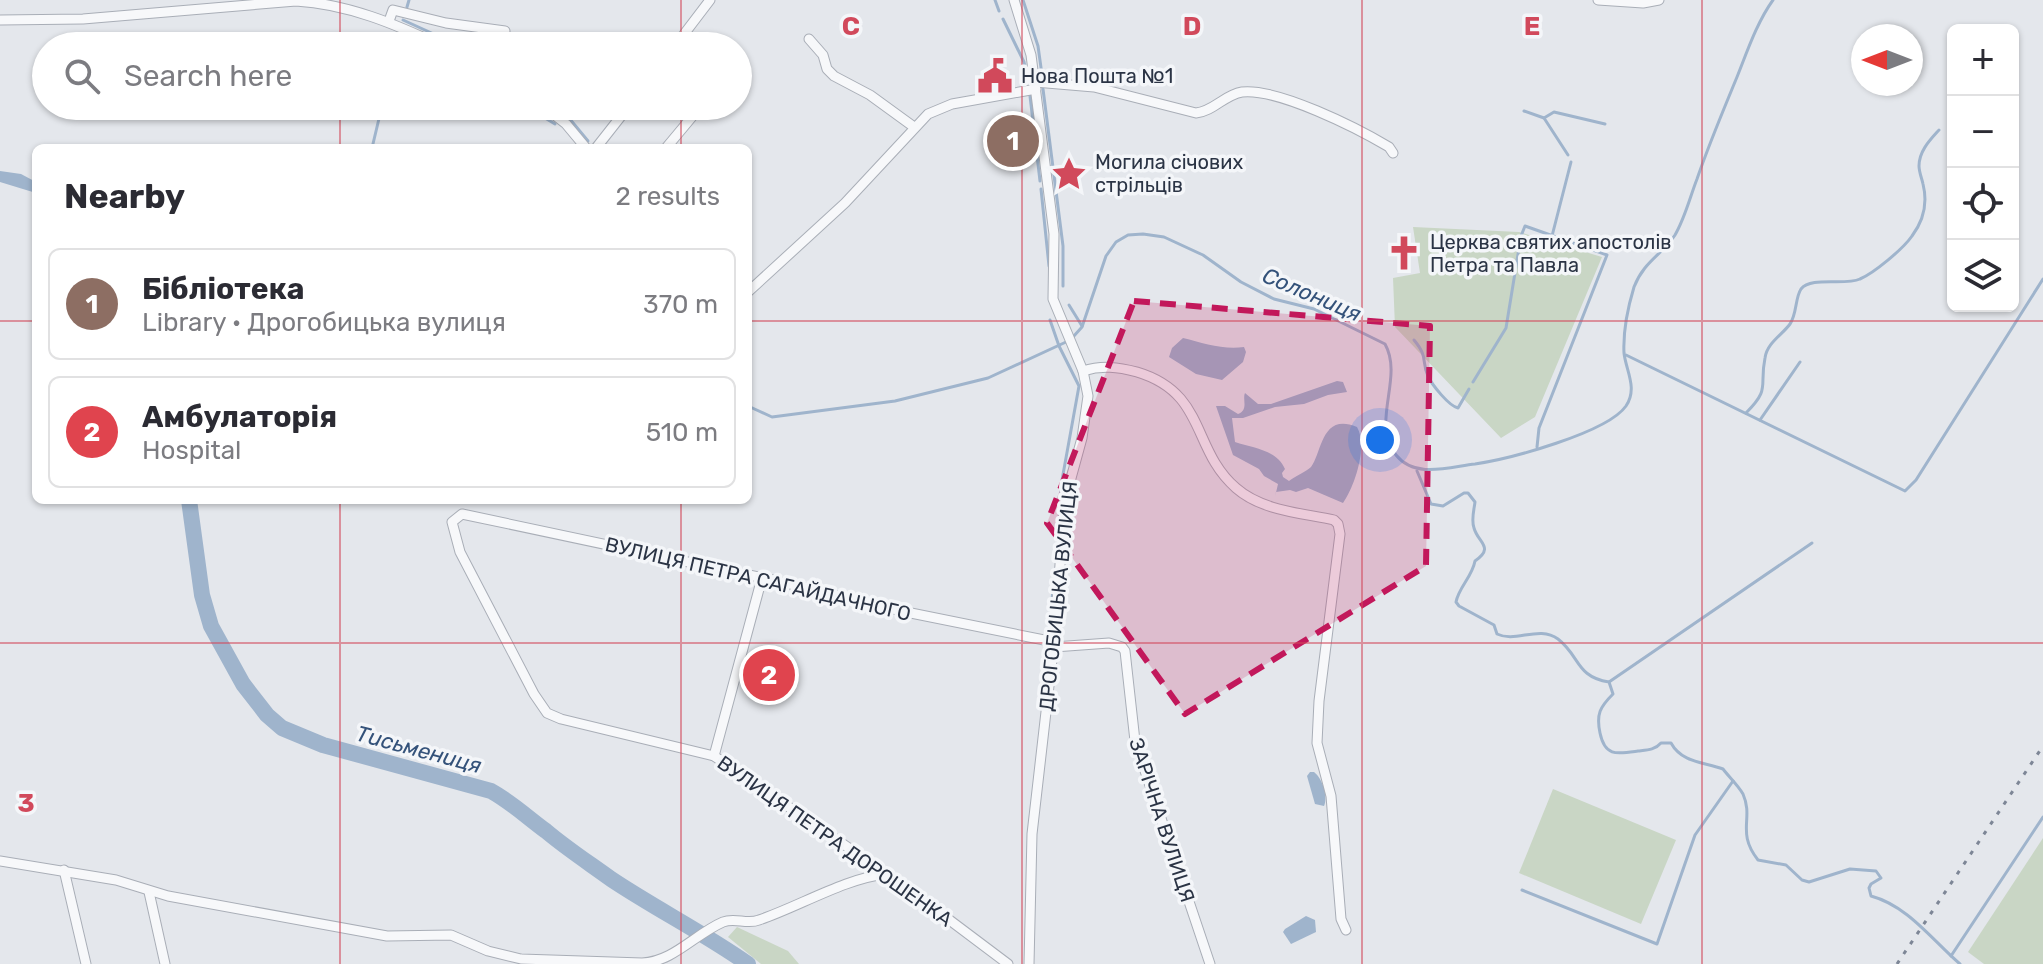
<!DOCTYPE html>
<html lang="en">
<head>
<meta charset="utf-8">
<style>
  body { margin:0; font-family:Rubik,sans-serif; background:#f7f7f7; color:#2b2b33 }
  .controls { position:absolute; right:24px; top:24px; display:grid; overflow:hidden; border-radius:12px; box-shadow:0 2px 6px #0004 }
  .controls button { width:72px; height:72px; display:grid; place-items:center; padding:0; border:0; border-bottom:2px solid #e1e1e2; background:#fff; color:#2b2b33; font:40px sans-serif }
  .compass { position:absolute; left:1851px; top:24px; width:72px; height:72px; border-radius:50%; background:#fff; box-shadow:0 2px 6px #0004; rotate:270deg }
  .you { position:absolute; left:1380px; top:440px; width:28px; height:28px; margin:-20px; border:6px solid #fff; border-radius:50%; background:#1a73e8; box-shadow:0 0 0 12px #1a73e833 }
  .badge { display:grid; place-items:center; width:52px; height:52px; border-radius:50%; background:#2563eb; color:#fff; font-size:26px; font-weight:700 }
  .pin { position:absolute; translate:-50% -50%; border:4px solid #fff; box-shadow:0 2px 8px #0006 }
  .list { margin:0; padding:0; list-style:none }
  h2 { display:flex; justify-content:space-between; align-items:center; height:104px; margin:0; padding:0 32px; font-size:34px }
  h2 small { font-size:26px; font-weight:400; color:#7c7c81 }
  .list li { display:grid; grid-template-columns:52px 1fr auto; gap:24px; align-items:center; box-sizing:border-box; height:112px; margin:0 16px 16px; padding:0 16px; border:2px solid #e1e1e2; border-radius:12px }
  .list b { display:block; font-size:30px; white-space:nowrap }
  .list p { margin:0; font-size:26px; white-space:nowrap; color:#7c7c81 }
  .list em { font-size:26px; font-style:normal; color:#7c7c81 }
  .icon { flex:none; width:44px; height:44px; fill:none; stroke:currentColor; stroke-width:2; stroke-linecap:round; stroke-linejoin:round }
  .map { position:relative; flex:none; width:2043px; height:964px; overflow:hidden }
  .search { position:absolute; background:#fff; box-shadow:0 2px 6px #0004; left:32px; top:32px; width:720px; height:88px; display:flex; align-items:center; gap:20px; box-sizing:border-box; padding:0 28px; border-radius:44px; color:#7c7c81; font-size:30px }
  .panel { position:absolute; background:#fff; box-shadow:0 2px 6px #0004; left:32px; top:144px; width:720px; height:360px; border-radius:12px }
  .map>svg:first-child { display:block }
  .green { fill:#c9d6c5 }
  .water { fill:#9fb4cc }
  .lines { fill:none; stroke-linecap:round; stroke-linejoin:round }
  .stream { stroke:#9fb4cc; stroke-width:3 }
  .river { stroke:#9fb4cc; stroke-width:16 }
  .minor-casing { stroke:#a9aeb7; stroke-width:11 }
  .minor { stroke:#f7f8fa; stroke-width:9 }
  .rail { stroke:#7d8696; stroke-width:3; stroke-dasharray:4 8; stroke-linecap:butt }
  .marked { fill:#c2185b; fill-opacity:0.2; stroke:#c2185b; stroke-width:6; stroke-dasharray:16 10; stroke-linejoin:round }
  .grid { fill:none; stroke:#d1495b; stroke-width:2; stroke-opacity:0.55 }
  .labels { text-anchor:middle; stroke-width:7; stroke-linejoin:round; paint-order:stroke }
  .poi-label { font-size:20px; fill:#2b3445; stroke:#f4f6f9; text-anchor:start }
  .street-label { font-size:20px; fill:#2b3445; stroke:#f4f6f9 }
  .water-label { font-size:22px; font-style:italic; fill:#34527a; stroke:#f4f6f9 }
  .grid-label { font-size:26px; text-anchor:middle; font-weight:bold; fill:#d1495b; stroke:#f4f6f9; stroke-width:7; stroke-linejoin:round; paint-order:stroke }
</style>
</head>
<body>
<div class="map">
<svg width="2043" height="964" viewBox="0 0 2043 964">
  <rect width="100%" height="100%" fill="#e4e7ec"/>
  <g class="green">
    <polygon points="1413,227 1519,232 1602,257 1535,417 1501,438 1395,327 1393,278 1420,273"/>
    <polygon points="1553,789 1676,840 1641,924 1519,873"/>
    <polygon points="2043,838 2043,964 1984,964 1968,952"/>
    <polygon points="737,927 788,951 799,964 761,964 728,937"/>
  </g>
  <g class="water">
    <polygon points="0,171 21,174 36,182 36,193 0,182"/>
    <path d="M1183,338C1203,343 1223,350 1244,347L1246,352L1243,362L1222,380L1196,374L1169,357L1172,348Z"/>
    <path d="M1337,381L1343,382L1347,392L1328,395L1304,404L1275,407L1243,418H1232L1235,442C1253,448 1277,450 1285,469L1282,473L1283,477L1289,481C1295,476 1306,472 1311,467C1322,453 1321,412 1357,427C1368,446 1355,486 1343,503L1308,488L1296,492L1290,490L1276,492L1275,497L1278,484L1264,476L1259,469L1233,455L1216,406H1225L1238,414C1249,410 1242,399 1245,393L1258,404H1271Z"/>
    <path d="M1310,772H1314C1323,779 1328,797 1324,806L1315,804L1307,776Z"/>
    <polygon points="1306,916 1315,920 1316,932 1291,944 1283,932 1285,929"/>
  </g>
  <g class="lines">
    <g class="stream">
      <polyline points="995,0 999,11"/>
      <polyline points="1023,0 1038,46 1042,75"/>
      <polyline points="407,7 409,0"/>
      <polyline points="1003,19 1024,62 1028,79"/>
      <polyline points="403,20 460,46"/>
      <polyline points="397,46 400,34 421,46"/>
      <polyline points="1043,89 1063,246 1063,286"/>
      <polyline points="1030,96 1040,181"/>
      <polyline points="525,106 555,124"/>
      <polyline points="559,106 588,141"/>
      <polyline points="1524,111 1544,118 1568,155"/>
      <polyline points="1544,118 1554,112 1605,124"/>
      <polyline points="372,148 382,106"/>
      <polyline points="1041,189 1049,266"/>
      <polyline points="1552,236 1571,162"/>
      <polyline points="1069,305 1082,326"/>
      <polyline points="1050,320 1059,346 1079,386 1062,480"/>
      <path d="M1073,337L1082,327L1106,256L1116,242L1128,235L1143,234L1164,237L1203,255L1241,282L1274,299L1314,309L1385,344C1404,378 1370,423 1396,455C1415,479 1449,467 1475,464C1509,459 1607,433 1626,406C1638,388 1626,371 1624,353C1623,333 1628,307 1634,287C1644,261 1662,255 1675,235C1685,218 1690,197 1697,179C1709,144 1723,111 1737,77C1747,52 1757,22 1773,0"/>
      <path d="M1414,340C1429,358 1421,361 1428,376C1432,385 1449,406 1458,408L1469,389"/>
      <polyline points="1626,355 1905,491 1916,480 2043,279"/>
      <polyline points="1473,382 1506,328 1521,236 1525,226 1607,255 1539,428 1537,447"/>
      <polyline points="748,406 772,417 895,401 988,378 1066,342"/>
      <path d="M1746,413C1771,388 1759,387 1765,358C1767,343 1782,335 1790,324C1797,314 1795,298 1801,289C1811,276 1845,286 1860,279C1874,273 1903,249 1912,236C1924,220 1928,204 1923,184C1922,179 1919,172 1919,166C1919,151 1930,140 1939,130"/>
      <polyline points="1760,420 1800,362"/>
      <path d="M1417,471L1431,504L1443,506L1464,493H1468L1475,502C1474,510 1471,520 1474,528C1478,543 1495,547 1475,561C1472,577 1459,587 1456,602L1459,606L1494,625L1497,634C1516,643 1539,625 1558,639C1580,656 1576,677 1609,682L1613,694C1600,707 1596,714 1600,733C1605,757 1617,754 1638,751C1647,750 1655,750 1661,743H1671C1682,763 1704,762 1723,769C1729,777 1738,785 1743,794C1754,819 1736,832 1758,860L1786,865L1802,880L1809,882L1850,869L1876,871L1881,878L1871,884L1869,888L1871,896C1908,906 1932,940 1960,964"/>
      <polyline points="1057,550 1061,490"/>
      <polyline points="1049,630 1055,570"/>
      <polyline points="1609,682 1812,543"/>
      <polyline points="1522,890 1657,944 1695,835 1733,781"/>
      <polyline points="1951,956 2043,817"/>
    </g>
    <path class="river" d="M189,500L202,595L211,626L243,684L267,715L282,728L323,745L491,791C511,802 527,817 546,831C566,848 589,863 611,879C656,909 704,933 748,964"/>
    <g class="minor-casing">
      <g id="minor">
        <polyline points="1014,0 1031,55 1054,234 1053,299 1083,371 1088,396 1082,438 1065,500 1054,642 1032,834 1029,964"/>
        <polyline points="1598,0 1643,3 1659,0"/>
        <path d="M0,20L83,19L296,1C348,4 395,24 442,46"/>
        <polyline points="389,21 393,10 446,23 505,31"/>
        <polyline points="809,39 823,55 827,69 834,76 870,95 914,127"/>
        <polyline points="675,46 710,0"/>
        <path d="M1035,82L1094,87L1196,113C1214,111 1224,95 1242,92C1278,88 1357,128 1389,147L1393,153"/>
        <polyline points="543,106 566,124 586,148"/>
        <polyline points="596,148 629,106"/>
        <polyline points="666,148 701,106"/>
        <polyline points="748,292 845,203 928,114 952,104 1036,89"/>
        <path d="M1083,371C1102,365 1118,367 1137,372C1207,393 1191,449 1236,488C1262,511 1302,513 1334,520L1338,524L1340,534L1319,701L1317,743L1331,796L1341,919L1346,930"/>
        <polyline points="1054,647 1109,643 1122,647 1125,651 1135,741 1210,964"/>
        <polyline points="714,756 762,578"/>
        <path d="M0,861L116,880L168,896L387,936L451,935L488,951L521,959L642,963C673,962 695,934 723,922C735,917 747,925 759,920C798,907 846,878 886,874"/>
        <polyline points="64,870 86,964"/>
        <polyline points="149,892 165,964"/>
        <polyline points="1008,964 903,885 714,756 561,719 547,713 534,694 460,552 452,522 462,514 773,580 901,611 1054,642"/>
      </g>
    </g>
    <use href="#minor" class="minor"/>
    <polyline class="rail" points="1897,964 2043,746"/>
  </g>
  <path class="marked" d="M1134,301L1430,326L1426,566L1185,714L1047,523Z"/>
  <path class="grid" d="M340,0V46M681,0V46M1022,0V964M1362,0V964M1702,0V964M340,106V148M681,106V148M0,321H36M748,321H2043M340,500V964M681,500V964M0,643H2043"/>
  <defs>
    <g id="civic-bare" transform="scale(2.76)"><path d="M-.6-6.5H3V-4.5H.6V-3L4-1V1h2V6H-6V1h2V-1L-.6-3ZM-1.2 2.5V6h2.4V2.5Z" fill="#d1495b" stroke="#f4f6f9" stroke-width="2.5" paint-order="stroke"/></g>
    <g id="sight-bare" transform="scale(2.76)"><path d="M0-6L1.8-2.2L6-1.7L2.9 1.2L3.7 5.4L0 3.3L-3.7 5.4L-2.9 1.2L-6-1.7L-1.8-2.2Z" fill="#d1495b" stroke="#f4f6f9" stroke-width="2.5" paint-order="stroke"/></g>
    <g id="church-bare" transform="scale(2.76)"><path d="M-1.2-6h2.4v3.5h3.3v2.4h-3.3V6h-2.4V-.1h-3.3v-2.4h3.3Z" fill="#d1495b" stroke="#f4f6f9" stroke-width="2.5" paint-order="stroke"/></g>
  </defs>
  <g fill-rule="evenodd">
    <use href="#civic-bare" x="995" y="76"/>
    <use href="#sight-bare" x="1069" y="174"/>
    <use href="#church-bare" x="1404" y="253"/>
  </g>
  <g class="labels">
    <g class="poi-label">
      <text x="1021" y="83">Нова Пошта №1</text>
      <text x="1095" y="169">Могила січових<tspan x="1095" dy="23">стрільців</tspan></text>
      <text x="1430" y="249">Церква святих апостолів<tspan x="1430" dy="23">Петра та Павла</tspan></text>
    </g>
    <g class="street-label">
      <text transform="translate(758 579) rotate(13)" y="7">ВУЛИЦЯ ПЕТРА САГАЙДАЧНОГО</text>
      <text transform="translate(1058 596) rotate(-84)" y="7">ДРОГОБИЦЬКА ВУЛИЦЯ</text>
      <text transform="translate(1162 820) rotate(72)" y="7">ЗАРІЧНА ВУЛИЦЯ</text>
      <text transform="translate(835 841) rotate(35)" y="7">ВУЛИЦЯ ПЕТРА ДОРОШЕНКА</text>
    </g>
    <g class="water-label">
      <text transform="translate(1312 294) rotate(23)" y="8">Солониця</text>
      <text transform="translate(419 749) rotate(15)" y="8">Тисьмениця</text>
    </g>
  </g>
  <g class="grid-label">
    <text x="851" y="35">C</text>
    <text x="1192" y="35">D</text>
    <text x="1532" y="35">E</text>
    <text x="26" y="812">3</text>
  </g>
</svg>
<div class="controls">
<button>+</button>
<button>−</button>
<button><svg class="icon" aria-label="locate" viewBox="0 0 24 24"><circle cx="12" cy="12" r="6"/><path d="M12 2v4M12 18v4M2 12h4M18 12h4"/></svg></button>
<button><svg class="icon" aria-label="layers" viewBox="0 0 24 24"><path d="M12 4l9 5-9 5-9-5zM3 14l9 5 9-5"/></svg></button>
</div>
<svg class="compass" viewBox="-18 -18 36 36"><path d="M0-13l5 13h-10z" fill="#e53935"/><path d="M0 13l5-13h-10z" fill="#7c7c81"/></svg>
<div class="you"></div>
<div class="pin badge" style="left:1013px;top:141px;background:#8d6e63">1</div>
<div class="pin badge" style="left:769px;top:675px;background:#e0444e">2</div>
<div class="search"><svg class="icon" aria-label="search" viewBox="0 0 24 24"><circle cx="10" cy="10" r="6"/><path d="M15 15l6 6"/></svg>Search here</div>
<section class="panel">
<h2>Nearby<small>2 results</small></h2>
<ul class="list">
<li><span class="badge" style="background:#8d6e63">1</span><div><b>Бібліотека</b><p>Library · Дрогобицька вулиця</p></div><em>370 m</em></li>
<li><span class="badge" style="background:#e0444e">2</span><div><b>Амбулаторія</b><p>Hospital</p></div><em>510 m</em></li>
</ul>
</section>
</div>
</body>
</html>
